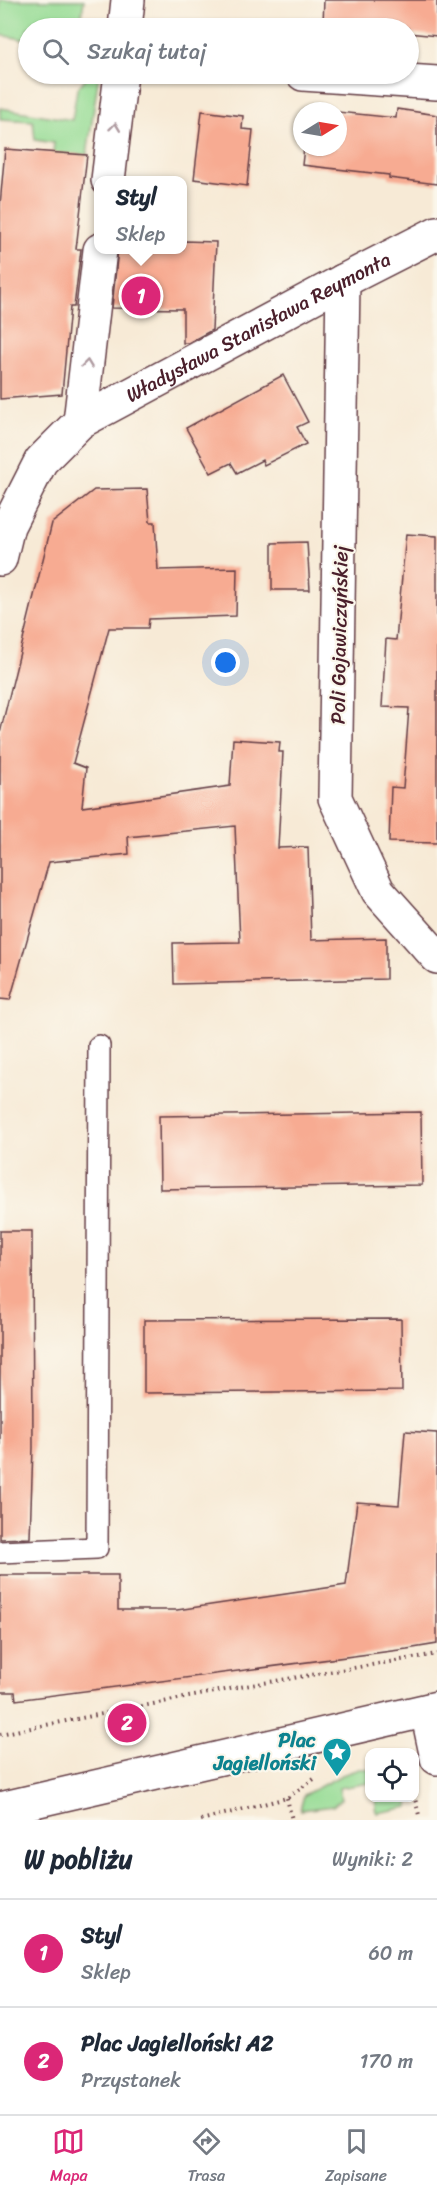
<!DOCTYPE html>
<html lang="pl">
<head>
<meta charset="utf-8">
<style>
  body { margin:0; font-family:Sriracha,sans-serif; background:#f2f2f3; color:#1f2937 }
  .controls { position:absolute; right:18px; bottom:18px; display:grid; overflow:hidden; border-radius:12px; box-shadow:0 2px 4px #0004 }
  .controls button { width:54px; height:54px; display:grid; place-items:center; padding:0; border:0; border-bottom:2px solid #e0e1e3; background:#fff; color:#1f2937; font:30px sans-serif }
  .compass { position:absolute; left:293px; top:102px; width:54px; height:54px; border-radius:50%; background:#fff; box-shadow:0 2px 4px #0004; rotate:79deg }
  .you { position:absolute; left:226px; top:663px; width:21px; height:21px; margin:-15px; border:4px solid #fff; border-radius:50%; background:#1a73e8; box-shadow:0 0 0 9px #1a73e833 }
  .badge { display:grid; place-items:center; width:39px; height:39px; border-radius:50%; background:#db2777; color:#fff; font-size:20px; font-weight:700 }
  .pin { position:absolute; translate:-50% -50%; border:3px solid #fff; box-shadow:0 2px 6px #0006 }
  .popup { position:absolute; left:94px; top:176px; width:93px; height:78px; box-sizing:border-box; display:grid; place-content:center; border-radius:12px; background:#fff; filter:drop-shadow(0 2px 4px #0005); font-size:20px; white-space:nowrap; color:#747a83 }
  .popup b { font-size:22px; color:#1f2937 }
  .popup::after { content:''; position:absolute; left:50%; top:100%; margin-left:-12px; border:12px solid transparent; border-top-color:#fff }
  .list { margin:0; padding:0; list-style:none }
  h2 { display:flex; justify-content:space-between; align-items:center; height:78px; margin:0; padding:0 24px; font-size:26px }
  h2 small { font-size:20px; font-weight:400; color:#747a83 }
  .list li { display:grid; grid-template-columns:39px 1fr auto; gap:18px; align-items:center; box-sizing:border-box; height:108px; padding:0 24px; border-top:2px solid #e0e1e3 }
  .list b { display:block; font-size:22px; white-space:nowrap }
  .list p { margin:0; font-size:20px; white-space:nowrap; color:#747a83 }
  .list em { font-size:20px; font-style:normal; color:#747a83 }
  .icon { flex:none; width:33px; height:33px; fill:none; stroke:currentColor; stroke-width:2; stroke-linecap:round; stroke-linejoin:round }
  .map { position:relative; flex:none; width:437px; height:1820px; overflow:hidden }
  .search { position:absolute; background:#fff; box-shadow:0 2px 4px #0004; left:18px; right:18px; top:18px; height:66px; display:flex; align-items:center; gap:15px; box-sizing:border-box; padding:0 21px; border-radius:33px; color:#747a83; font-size:22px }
  .sheet { height:294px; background:#fff }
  nav { display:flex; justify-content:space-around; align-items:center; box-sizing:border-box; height:84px; border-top:2px solid #e0e1e3; background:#fff; font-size:16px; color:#747a83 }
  nav a { display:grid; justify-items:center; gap:3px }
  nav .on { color:#db2777 }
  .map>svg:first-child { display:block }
  .green { fill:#96dc94; stroke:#707e60; stroke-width:1.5 }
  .building { fill:#f7ab92 }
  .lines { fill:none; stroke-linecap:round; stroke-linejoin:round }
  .service-casing { stroke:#643d45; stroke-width:24 }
  .minor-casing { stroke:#643d45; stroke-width:36 }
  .tertiary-casing { stroke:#643d45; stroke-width:36 }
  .path { stroke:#643d45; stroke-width:4; stroke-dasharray:1.5 4.5; stroke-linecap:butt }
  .service { stroke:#fff; stroke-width:21 }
  .minor { stroke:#fff; stroke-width:33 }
  .tertiary { stroke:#fff; stroke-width:33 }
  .oneway { stroke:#ae9aa0 }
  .labels { text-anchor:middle; stroke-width:4.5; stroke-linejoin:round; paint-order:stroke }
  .street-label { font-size:20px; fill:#4a1f2b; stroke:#fbf7ec }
  .culture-label { font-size:20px; font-weight:bold; fill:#0d838f; stroke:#fbf7ec; text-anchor:end }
</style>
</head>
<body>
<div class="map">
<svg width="437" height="1820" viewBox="0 0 437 1820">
  <rect width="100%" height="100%" fill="#fbf7ec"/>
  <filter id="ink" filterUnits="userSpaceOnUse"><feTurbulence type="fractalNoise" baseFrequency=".0167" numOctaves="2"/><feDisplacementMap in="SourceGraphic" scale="12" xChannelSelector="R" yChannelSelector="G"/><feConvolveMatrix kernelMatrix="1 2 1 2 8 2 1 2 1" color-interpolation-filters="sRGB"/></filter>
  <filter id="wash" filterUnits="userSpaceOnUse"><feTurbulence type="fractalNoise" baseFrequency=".008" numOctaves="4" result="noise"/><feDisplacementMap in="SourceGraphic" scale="24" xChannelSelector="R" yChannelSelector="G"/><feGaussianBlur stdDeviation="1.35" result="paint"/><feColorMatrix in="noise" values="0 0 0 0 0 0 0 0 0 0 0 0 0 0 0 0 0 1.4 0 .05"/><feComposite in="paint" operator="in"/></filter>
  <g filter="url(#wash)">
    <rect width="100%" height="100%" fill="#f7ead6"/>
    <g class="green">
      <polygon points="0,0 84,0 80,28 28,28 28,40 0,35"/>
      <polygon points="89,74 99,74 87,155 53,153 54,143 35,140 33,121 0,119 0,108 72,120 77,89"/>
      <polygon points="359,1769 369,1769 369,1783 339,1788 341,1799 333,1806 300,1810 304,1795 342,1775"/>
      <polygon points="375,1798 407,1798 409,1807 377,1813"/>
    </g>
    <g id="blocks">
      <g class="building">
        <polygon points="324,0 437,0 437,36 408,33 408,28 371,28 323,23"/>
        <polygon points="397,109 437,115 437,184 389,178 389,175 302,165 304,147 338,147 338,112 396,118"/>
        <polygon points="202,111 243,116 242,129 253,130 247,186 194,179"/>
        <polygon points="5,149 87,155 76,249 81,249 74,307 70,307 62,394 0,399 0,205"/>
        <polygon points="183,241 216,242 212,330 188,343 183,343 183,309 112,308 118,249 183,249"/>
        <polygon points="283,375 308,422 297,427 306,444 264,465 262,460 237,473 231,463 211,473 186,428"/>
        <polygon points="147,489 150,522 155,522 158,570 237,568 236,616 149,619 148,628 109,628 73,763 86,768 82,807 230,786 233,739 280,742 279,752 283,752 278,848 308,847 311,940 386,938 386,979 174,984 173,943 240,942 235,826 128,837 129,854 49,862 10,1000 0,999 0,733 52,523 94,490"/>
        <polygon points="406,534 437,536 437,843 389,842 391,787 403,788 409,708 382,707 386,639 396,640"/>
        <polygon points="307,542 310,590 272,590 272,543"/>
        <polygon points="421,1112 422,1185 160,1189 159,1116"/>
        <polygon points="0,1231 32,1231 33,1447 30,1538 0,1539"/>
        <polygon points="401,1319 402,1391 144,1393 144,1320"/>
        <polygon points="405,1431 437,1433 437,1644 407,1649 16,1700 15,1692 0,1692 0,1575 118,1575 118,1610 177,1610 346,1585 357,1502 399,1505"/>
      </g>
    </g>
  </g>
  <g filter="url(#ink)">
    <use href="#blocks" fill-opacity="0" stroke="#643d45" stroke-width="1.5"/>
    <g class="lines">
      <g class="service-casing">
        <polyline id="service" points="0,1552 97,1548 99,1046"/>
      </g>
      <g class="minor-casing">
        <g id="minor">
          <polyline points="125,28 128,0"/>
          <polyline points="303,74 437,83"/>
          <polyline points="108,180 121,74"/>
          <polyline points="343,281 335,798 378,891 437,957"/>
          <polyline points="80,422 100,250"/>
          <path id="s1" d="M0,559L8,526L41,461L80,422L343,281L437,233"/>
          <polyline points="427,1711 437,1758"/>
        </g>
      </g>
      <g class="tertiary-casing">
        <polyline id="tertiary" points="0,1809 437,1708"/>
      </g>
      <g class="path">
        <polyline points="0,1734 245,1686 437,1654"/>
        <polyline points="414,1795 419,1815"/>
        <polyline points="287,1798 292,1820"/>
        <polyline points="201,1820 287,1798 317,1777"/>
      </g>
      <use href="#service" class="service"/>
      <use href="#minor" class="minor"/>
      <use href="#tertiary" class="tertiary"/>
    </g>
    <defs><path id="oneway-chevron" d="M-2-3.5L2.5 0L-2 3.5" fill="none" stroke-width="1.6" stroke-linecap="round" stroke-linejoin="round" transform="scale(1.5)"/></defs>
    <g class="oneway">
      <use href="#oneway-chevron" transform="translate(115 127) rotate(-83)"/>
      <use href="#oneway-chevron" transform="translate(87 364) rotate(-83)"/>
    </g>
  </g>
  <defs>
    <g id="sight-pin" transform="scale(1.5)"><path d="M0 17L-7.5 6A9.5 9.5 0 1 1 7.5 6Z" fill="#0f9aa8" stroke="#fbf7ec"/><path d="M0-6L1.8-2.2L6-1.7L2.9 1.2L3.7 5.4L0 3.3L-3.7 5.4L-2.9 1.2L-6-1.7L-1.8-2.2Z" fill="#fff"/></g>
  </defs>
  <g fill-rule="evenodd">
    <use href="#sight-pin" x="337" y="1752"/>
  </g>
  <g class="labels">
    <g class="street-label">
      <text dy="7" stroke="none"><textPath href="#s1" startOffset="364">Władysława Stanisława Reymonta</textPath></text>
      <text transform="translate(339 635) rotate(-89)" y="7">Poli Gojawiczyńskiej</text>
    </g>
    <g class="culture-label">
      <text x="316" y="1747">Plac<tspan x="316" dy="23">Jagielloński</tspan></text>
    </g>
  </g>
</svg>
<div class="controls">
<button><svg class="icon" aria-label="locate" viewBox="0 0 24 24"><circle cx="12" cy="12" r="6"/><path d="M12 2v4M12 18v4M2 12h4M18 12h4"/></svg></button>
</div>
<svg class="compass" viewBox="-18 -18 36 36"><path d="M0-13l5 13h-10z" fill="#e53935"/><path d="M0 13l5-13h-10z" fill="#747a83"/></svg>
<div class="you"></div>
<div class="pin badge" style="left:141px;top:296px">1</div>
<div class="popup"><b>Styl</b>Sklep</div>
<div class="pin badge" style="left:127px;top:1723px">2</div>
<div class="search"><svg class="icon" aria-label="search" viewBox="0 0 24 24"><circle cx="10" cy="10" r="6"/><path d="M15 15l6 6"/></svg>Szukaj tutaj</div>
</div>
<section class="sheet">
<h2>W pobliżu<small>Wyniki: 2</small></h2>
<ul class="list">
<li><span class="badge">1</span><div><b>Styl</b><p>Sklep</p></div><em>60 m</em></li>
<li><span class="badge">2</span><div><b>Plac Jagielloński A2</b><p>Przystanek</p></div><em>170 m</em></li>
</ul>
</section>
<nav>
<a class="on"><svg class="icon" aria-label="map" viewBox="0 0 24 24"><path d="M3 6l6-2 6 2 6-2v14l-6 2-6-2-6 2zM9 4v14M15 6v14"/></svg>Mapa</a>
<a><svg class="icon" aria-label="directions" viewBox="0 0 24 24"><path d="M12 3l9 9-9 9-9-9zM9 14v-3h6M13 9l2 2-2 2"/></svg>Trasa</a>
<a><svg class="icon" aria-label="saved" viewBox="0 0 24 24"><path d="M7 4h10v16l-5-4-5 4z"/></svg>Zapisane</a>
</nav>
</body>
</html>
